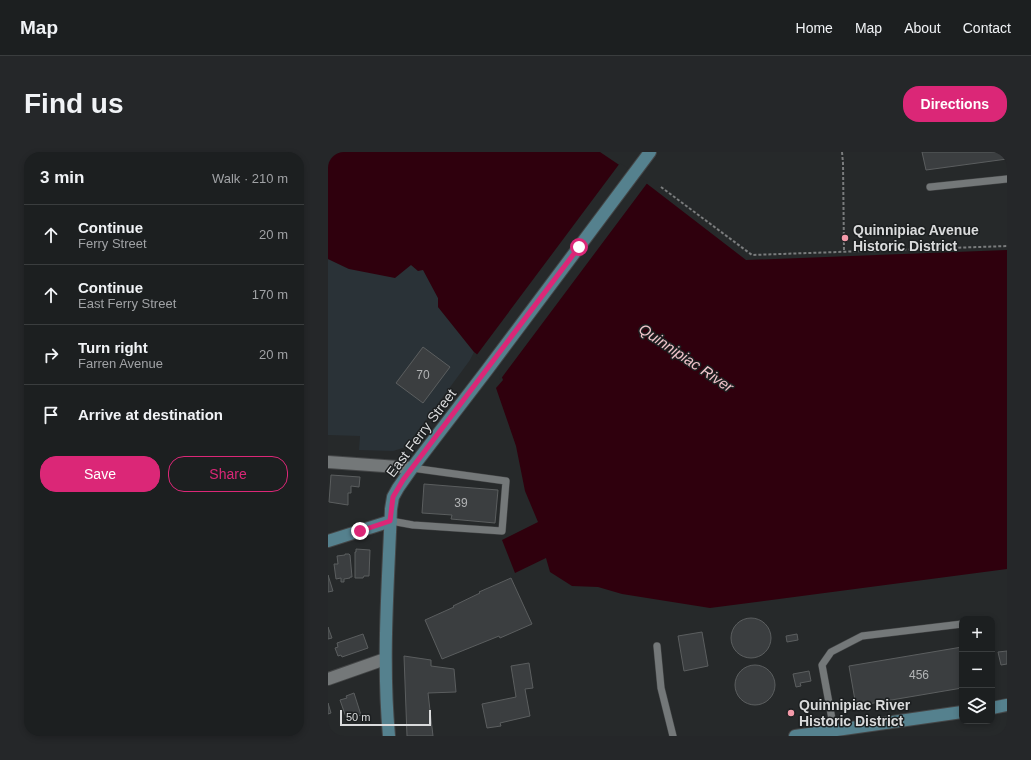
<!DOCTYPE html>
<html lang="en">
<head>
<meta charset="utf-8">
<style>
  body { margin:0; font-family:Helvetica,sans-serif; background:#252729; color:#f1f3f6 }
  .controls { position:absolute; right:12px; bottom:12px; display:grid; overflow:hidden; border-radius:8px; box-shadow:0 2px 6px #0003 }
  .controls button { width:36px; height:36px; display:grid; place-items:center; padding:0; border:0; border-bottom:1px solid #3a3d3e; background:#1c1f20; color:#f1f3f6; font:20px sans-serif }
  .scale { position:absolute; left:12px; bottom:10px; width:91px; box-sizing:border-box; padding-left:4px; border:2px solid #dadbdc; border-top:0; font-size:11px; line-height:14px; white-space:nowrap; color:#dadbdc; -webkit-text-stroke:3px #1c1f20; paint-order:stroke }
  .stop { position:absolute; width:12px; height:12px; margin:-9px; border:3px solid #db2777; border-radius:50%; background:#fff }
  .stop.end { background:#db2777; border-color:#fff; box-shadow:0 1px 4px #0008 }
  .list { margin:0; padding:0; list-style:none }
  h2 { display:flex; justify-content:space-between; align-items:center; height:52px; margin:0; padding:0 16px; font-size:17px }
  h2 small { font-size:13px; font-weight:400; color:#a0a2a5 }
  .list li { display:grid; grid-template-columns:26px 1fr auto; gap:12px; align-items:center; box-sizing:border-box; height:60px; padding:0 16px; border-top:1px solid #3a3d3e }
  .list b { display:block; font-size:15px; white-space:nowrap }
  .list p { margin:0; font-size:13px; white-space:nowrap; color:#a0a2a5 }
  .list em { font-size:13px; font-style:normal; color:#a0a2a5 }
  .actions { display:flex; gap:8px; padding:12px 16px }
  .actions a { flex:1; padding:9px 0; border:1px solid #db2777; border-radius:16px; text-align:center; font-size:14px; color:#db2777 }
  .actions .main { background:#db2777; color:#fff }
  .icon { flex:none; width:22px; height:22px; fill:none; stroke:currentColor; stroke-width:2; stroke-linecap:round; stroke-linejoin:round }
  .map { position:relative; flex:none; width:679px; height:584px; overflow:hidden; border-radius:16px }
  header { display:flex; align-items:center; gap:24px; box-sizing:border-box; height:56px; padding:0 20px; background:#1c1f20; border-bottom:1px solid #3a3d3e }
  header strong { font-size:19px }
  nav { display:flex; gap:22px; margin-inline-start:auto; font-size:14px }
  .intro { display:flex; align-items:center; justify-content:space-between; box-sizing:border-box; height:96px; padding:0 24px }
  h1 { margin:0; font-size:28px }
  .button { padding:10px 18px; border-radius:16px; background:#db2777; color:#fff; font-size:14px; font-weight:700 }
  main { display:flex; gap:24px; padding:0 24px }
  aside { flex:1; background:#1c1f20; border-radius:16px; box-shadow:0 2px 6px #0003 }
  .map>svg:first-child { display:block }
  .built { fill:#2a3237 }
  .water { fill:#2f000d }
  .pier { fill:#26292a }
  .building { fill:#3b3e40; stroke:#5b5e5f }
  .lines { fill:none; stroke-linecap:round; stroke-linejoin:round }
  .service-casing { stroke:#444647; stroke-width:8 }
  .minor-casing { stroke:#444647; stroke-width:14 }
  .secondary-casing { stroke:#444647; stroke-width:14 }
  .path { stroke:#7a7c7d; stroke-width:2; stroke-dasharray:3 2; stroke-linecap:butt }
  .service { stroke:#747879; stroke-width:7 }
  .minor { stroke:#747879; stroke-width:12 }
  .secondary { stroke:#55818e; stroke-width:12 }
  .route { stroke:#db2777; stroke-width:5 }
  .poi-dot { fill:#f39aa9; stroke:#1c1f20; stroke-width:1.5 }
  .labels { text-anchor:middle; stroke-width:3; stroke-linejoin:round; paint-order:stroke }
  .number-label { font-size:12px; fill:#b2b4b5 }
  .poi-label { font-size:14px; font-weight:bold; fill:#dadbdc; stroke:#1c1f20; text-anchor:start }
  .street-label { font-size:14px; fill:#dadbdc; stroke:#1c1f20 }
  .water-label { font-size:15px; font-style:italic; fill:#f1c4cb; stroke:#1c1f20 }
</style>
</head>
<body>
<header>
<strong>Map</strong>
<nav><a>Home</a><a>Map</a><a>About</a><a>Contact</a></nav>
</header>
<div class="intro"><h1>Find us</h1><a class="button">Directions</a></div>
<main>
<aside>
<h2>3 min<small>Walk · 210 m</small></h2>
<ul class="list">
<li><svg class="icon" aria-label="ahead" viewBox="0 0 24 24"><path d="M12 20V5M6 11l6-6 6 6"/></svg><div><b>Continue</b><p>Ferry Street</p></div><em>20 m</em></li>
<li><svg class="icon" aria-label="ahead" viewBox="0 0 24 24"><path d="M12 20V5M6 11l6-6 6 6"/></svg><div><b>Continue</b><p>East Ferry Street</p></div><em>170 m</em></li>
<li><svg class="icon" aria-label="right" viewBox="0 0 24 24"><path d="M7 20v-9h11M14 6l5 5-5 5"/></svg><div><b>Turn right</b><p>Farren Avenue</p></div><em>20 m</em></li>
<li><svg class="icon" aria-label="arrive" viewBox="0 0 24 24"><path d="M6 21V4h12l-3 4 3 4H6"/></svg><div><b>Arrive at destination</b></div></li>
</ul>
<div class="actions"><a class="main">Save</a><a>Share</a></div>
</aside>
<div class="map">
<svg width="679" height="584" viewBox="0 0 679 584">
  <rect width="100%" height="100%" fill="#26292a"/>
  <polygon class="built" points="0,107 21,117 83,113 95,117 110,146 110,155 146,200 142,208 81,291 75,296 65,299 31,298 32,284 0,283"/>
  <polygon class="water" points="0,0 272,0 318,31 418,108 679,98 679,417 382,456 294,442 270,435 244,434 222,420 218,406 187,421 174,388 210,370 197,339 188,294 168,236 175,228 172,220 146,200 110,155 110,146 95,118 90,119 83,113 67,126 21,117 0,107"/>
  <polygon class="pier" points="292,11 320,30 172,228 171,222 148,204"/>
  <g class="building">
    <polygon points="594,0 679,0 679,7 598,18"/>
    <polygon points="95,195 122,215 95,251 68,231"/>
    <polygon points="3,323 32,325 31,335 23,334 23,341 20,341 20,353 1,350"/>
    <polygon points="96,332 170,338 167,371 123,367 124,363 94,361"/>
    <polygon points="28,397 42,398 41,424 36,424 35,426 27,426 27,400 28,400"/>
    <polygon points="17,402 21,402 22,403 24,425 22,425 22,426 16,427 16,430 13,430 13,426 8,427 6,412 10,412 9,404 17,403"/>
    <polygon points="0,423 5,439 0,440"/>
    <polygon points="183,426 204,472 172,486 171,484 114,507 97,468 126,455 125,454 152,441 151,440"/>
    <circle cx="423" cy="486" r="20"/>
    <polygon points="0,475 4,486 0,487"/>
    <polygon points="374,480 380,514 356,519 350,484"/>
    <polygon points="35,482 40,496 14,505 13,503 10,504 7,496 10,495 9,491"/>
    <polygon points="469,482 470,488 459,490 458,484"/>
    <polygon points="634,495 634,536 528,554 521,514"/>
    <polygon points="679,499 679,512 673,513 670,500"/>
    <polygon points="76,504 103,508 103,514 126,517 128,540 100,541 105,584 79,584"/>
    <polygon points="201,511 205,536 197,537 202,564 172,571 173,574 159,576 154,552 188,545 183,514"/>
    <circle cx="427" cy="533" r="20"/>
    <polygon points="481,519 483,529 472,531 473,534 468,535 465,522"/>
    <polygon points="26,541 33,563 19,568 12,548 19,546 18,544"/>
    <polygon points="0,551 3,561 0,562"/>
  </g>
  <g class="lines">
    <g class="service-casing">
      <g id="service">
        <polyline points="602,35 679,27"/>
        <polyline points="63,369 85,373 174,379 178,329 84,316"/>
        <polyline points="329,494 333,536 345,584"/>
        <polyline points="506,578 494,513 503,500 534,484 634,472"/>
      </g>
    </g>
    <g class="minor-casing">
      <g id="minor">
        <polyline points="0,310 84,316"/>
        <polyline points="0,527 57,507"/>
      </g>
    </g>
    <g class="secondary-casing">
      <g id="secondary">
        <polyline points="0,389 63,369"/>
        <polyline points="664,556 679,553"/>
        <path d="M61,584C54,508 60,433 63,357L65,345L70,336L84,316L159,218L322,0"/>
        <polyline points="467,584 634,560"/>
      </g>
    </g>
    <g class="path">
      <polyline points="514,0 515,11 516,100"/>
      <polyline points="333,35 424,103 679,94"/>
    </g>
    <use href="#service" class="service"/>
    <use href="#minor" class="minor"/>
    <use href="#secondary" class="secondary"/>
  </g>
  <g class="lines">
    <polyline class="route" points="32,379 62,369 65,345 75,328 251,95"/>
  </g>
  <g class="poi-dot">
    <circle cx="517" cy="86" r="4"/>
    <circle cx="463" cy="561" r="4"/>
  </g>
  <g class="labels">
    <g class="number-label">
      <text x="95" y="227">70</text>
      <text x="133" y="355">39</text>
      <text x="591" y="527">456</text>
    </g>
    <g class="poi-label">
      <text x="525" y="83">Quinnipiac Avenue<tspan x="525" dy="16">Historic District</tspan></text>
      <text x="471" y="558">Quinnipiac River<tspan x="471" dy="16">Historic District</tspan></text>
    </g>
    <g class="street-label">
      <text transform="translate(93 281) rotate(-53)" y="5">East Ferry Street</text>
    </g>
    <g class="water-label">
      <text transform="translate(358 206) rotate(34)" y="5">Quinnipiac River</text>
    </g>
  </g>
</svg>
<div class="controls">
<button>+</button>
<button>−</button>
<button><svg class="icon" aria-label="layers" viewBox="0 0 24 24"><path d="M12 4l9 5-9 5-9-5zM3 14l9 5 9-5"/></svg></button>
</div>
<div class="scale">50 m</div>
<div class="stop" style="left:251px;top:95px"></div>
<div class="stop end" style="left:32px;top:379px"></div>
</div>
</main>
</body>
</html>
